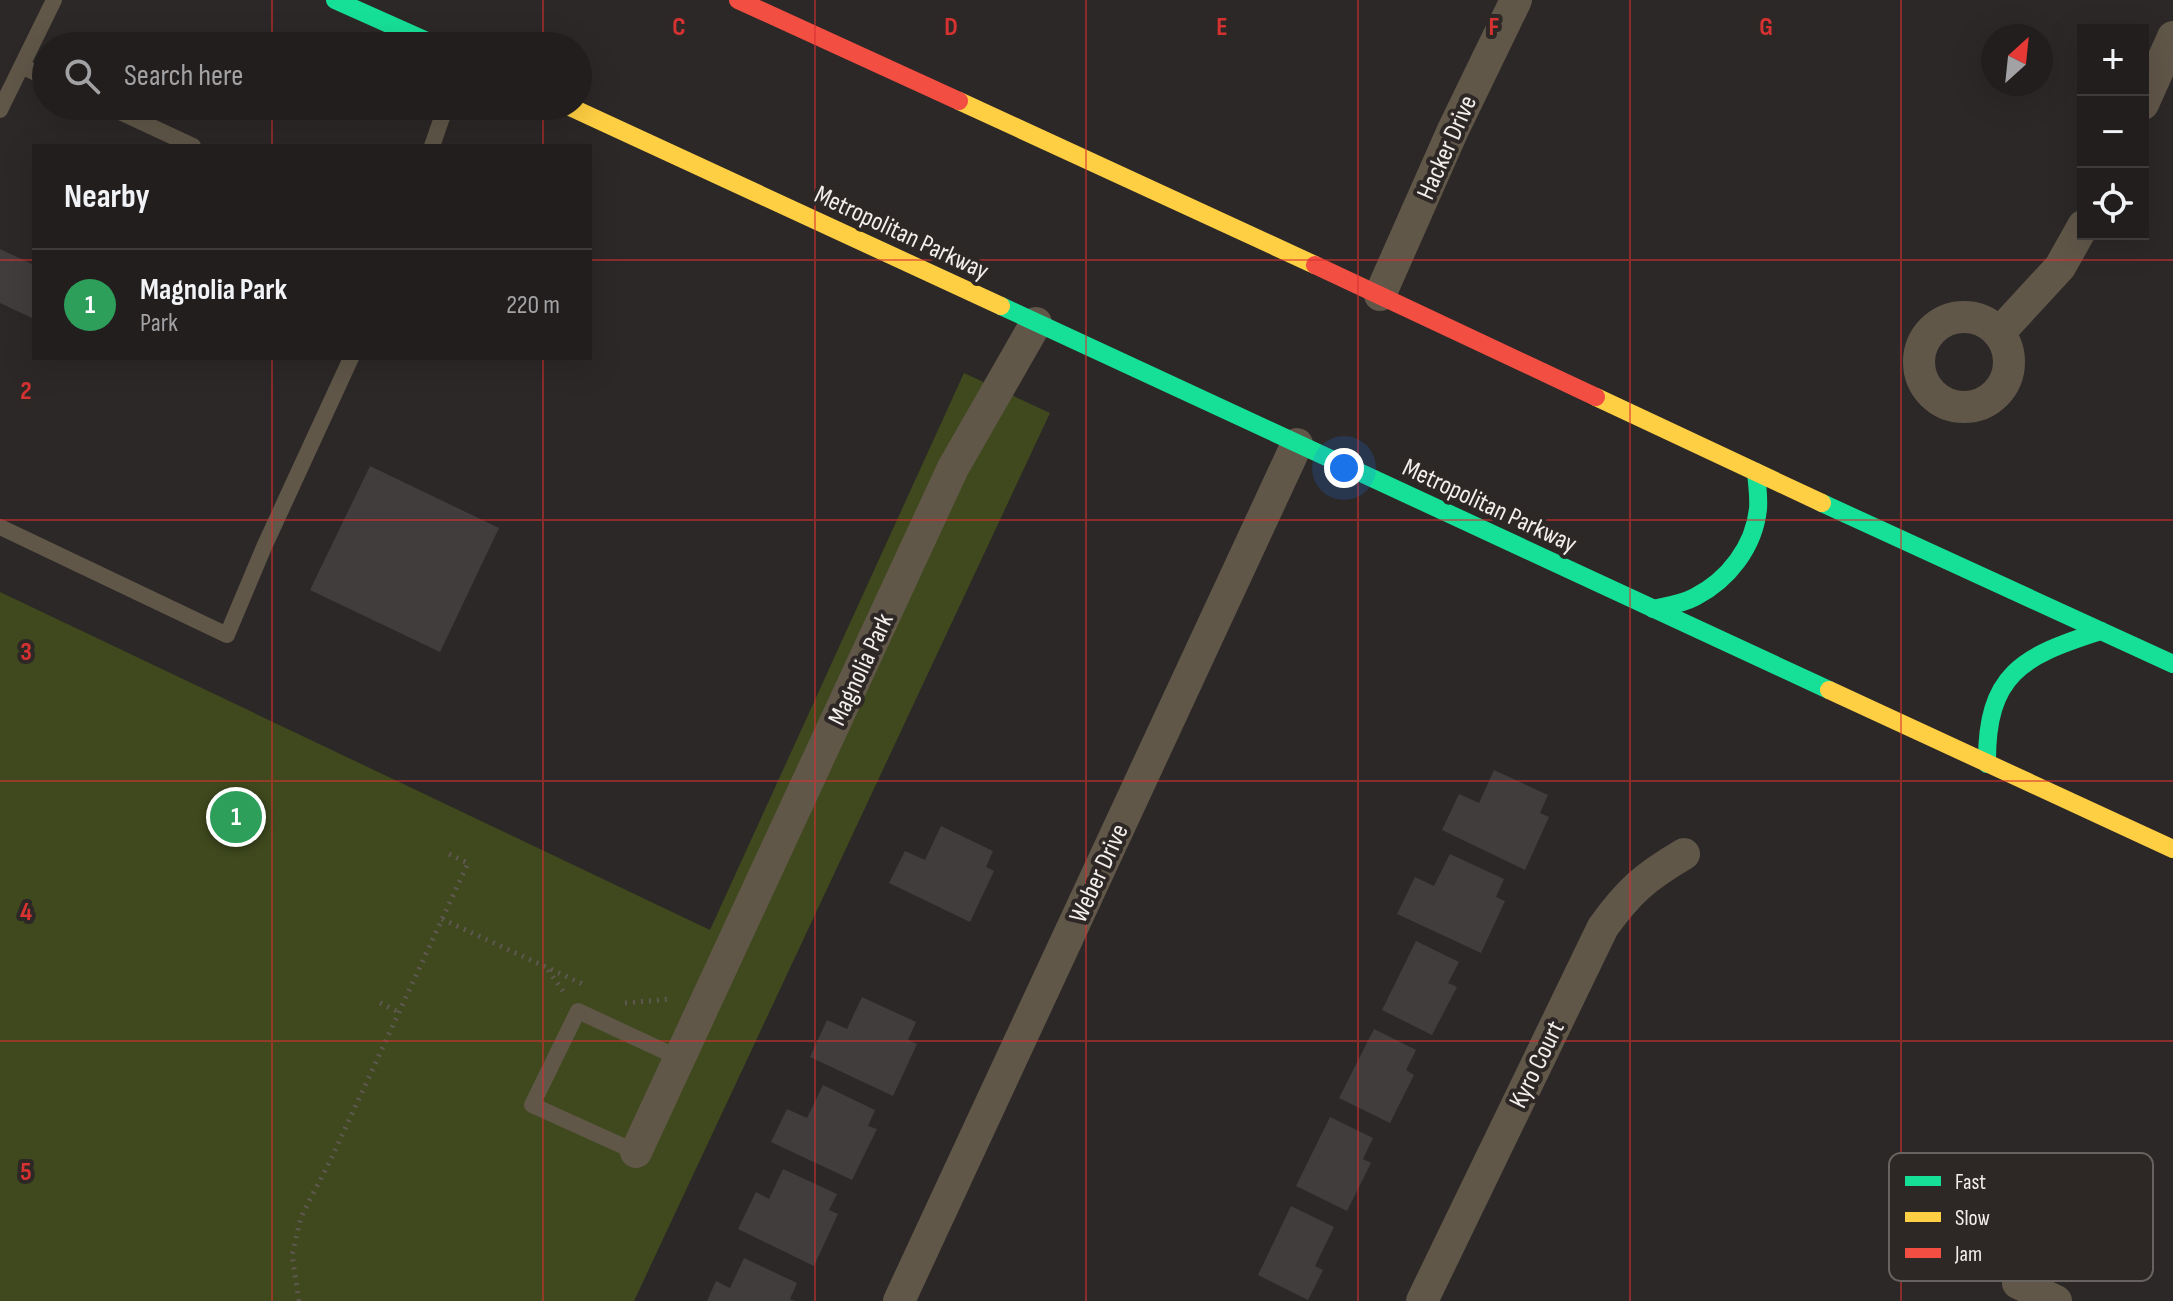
<!DOCTYPE html>
<html lang="en">
<head>
<meta charset="utf-8">
<style>
  body { margin:0; font-family:"Sofia Sans Condensed",sans-serif; background:#292726; color:#f1f3f6 }
  .controls { position:absolute; right:24px; top:24px; display:grid; overflow:hidden; border-radius:0px; box-shadow:0 8px 32px #0002 }
  .controls button { width:72px; height:72px; display:grid; place-items:center; padding:0; border:0; border-bottom:2px solid #3e3c3b; background:#211e1d; color:#f1f3f6; font:40px sans-serif }
  .compass { position:absolute; left:1981px; top:24px; width:72px; height:72px; border-radius:50%; background:#211e1d; box-shadow:0 8px 32px #0002; rotate:27deg }
  .you { position:absolute; left:1344px; top:468px; width:28px; height:28px; margin:-20px; border:6px solid #fff; border-radius:50%; background:#1a73e8; box-shadow:0 0 0 12px #1a73e833 }
  .badge { display:grid; place-items:center; width:52px; height:52px; border-radius:50%; background:#ea580c; color:#fff; font-size:26px; font-weight:700 }
  .pin { position:absolute; translate:-50% -50%; border:4px solid #fff; box-shadow:0 2px 8px #0006 }
  .list { margin:0; padding:0; list-style:none }
  h2 { display:flex; justify-content:space-between; align-items:center; height:104px; margin:0; padding:0 32px; font-size:34px }
  h2 small { font-size:26px; font-weight:400; color:#a2a2a4 }
  .list li { display:grid; grid-template-columns:52px 1fr auto; gap:24px; align-items:center; box-sizing:border-box; height:112px; padding:0 32px; border-top:2px solid #3e3c3b }
  .list b { display:block; font-size:30px; white-space:nowrap }
  .list p { margin:0; font-size:26px; white-space:nowrap; color:#a2a2a4 }
  .list em { font-size:26px; font-style:normal; color:#a2a2a4 }
  .icon { flex:none; width:44px; height:44px; fill:none; stroke:currentColor; stroke-width:2; stroke-linecap:round; stroke-linejoin:round }
  .map { position:relative; flex:none; width:2173px; height:1301px; overflow:hidden }
  .search { position:absolute; background:#211e1d; box-shadow:0 8px 32px #0002; left:32px; top:32px; width:560px; height:88px; display:flex; align-items:center; gap:20px; box-sizing:border-box; padding:0 28px; border-radius:44px; color:#a2a2a4; font-size:30px }
  .panel { position:absolute; background:#211e1d; box-shadow:0 8px 32px #0002; left:32px; top:144px; width:560px; height:216px; border-radius:0px }
  .map>svg:first-child { display:block }
  .green { fill:#3f491d }
  .building { fill:#403d3c }
  .lines { fill:none; stroke-linecap:round; stroke-linejoin:round }
  .path { stroke:#5e5850; stroke-width:5; stroke-dasharray:2 6; stroke-linecap:butt }
  .lane { stroke:#605749; stroke-width:16 }
  .street { stroke:#605749; stroke-width:32 }
  .fast { stroke:#16e098; stroke-width:18 }
  .slow { stroke:#ffcf43; stroke-width:18 }
  .jam { stroke:#f24e42; stroke-width:18 }
  .grid { fill:none; stroke:#d73232; stroke-width:2; stroke-opacity:0.55 }
  .labels { text-anchor:middle; stroke-width:8; stroke-linejoin:round; paint-order:stroke }
  .street-label { font-size:26px; fill:#f1eeec; stroke:#2d2726 }
  .key { fill:#2d2726; stroke:#686361; stroke-width:2 }
  .key-label { font-size:22px; fill:#f1eeec }
  .grid-label { font-size:26px; text-anchor:middle; font-weight:bold; fill:#d73232; stroke:#2d2726; stroke-width:8; stroke-linejoin:round; paint-order:stroke }
</style>
</head>
<body>
<div class="map">
<svg width="2173" height="1301" viewBox="0 0 2173 1301">
  <rect width="100%" height="100%" fill="#2c2827"/>
  <polygon class="green" points="964,373 1050,413 634,1301 0,1301 0,592 710,930"/>
  <g class="building">
    <polygon points="0,249 34,265 34,319 0,303"/>
    <polygon points="370,466 499,528 440,652 310,590"/>
    <polygon points="1494,770 1548,795 1540,813 1549,817 1525,870 1442,830 1459,794 1479,803"/>
    <polygon points="941,826 993,851 986,867 994,871 970,922 889,883 905,851 925,860"/>
    <polygon points="1450,854 1504,879 1496,897 1505,901 1481,953 1397,914 1415,877 1434,886"/>
    <polygon points="1416,941 1459,962 1448,983 1457,987 1432,1035 1382,1010"/>
    <polygon points="862,997 916,1022 908,1040 917,1044 893,1096 810,1057 827,1020 847,1029"/>
    <polygon points="1374,1029 1416,1050 1406,1070 1414,1075 1390,1123 1339,1098"/>
    <polygon points="823,1085 875,1110 868,1126 877,1129 852,1180 771,1142 787,1109 807,1118"/>
    <polygon points="1330,1117 1373,1138 1363,1159 1371,1163 1347,1211 1296,1186"/>
    <polygon points="783,1169 837,1194 829,1210 838,1214 814,1266 738,1229 756,1192 769,1199"/>
    <polygon points="1291,1206 1334,1227 1315,1266 1323,1270 1308,1300 1258,1275"/>
    <polygon points="744,1258 797,1283 790,1299 795,1301 707,1301 716,1281 730,1288"/>
  </g>
  <g class="lines">
    <g class="path">
      <polyline points="442,919 587,986"/>
      <polyline points="548,970 563,991"/>
      <polyline points="380,1003 399,1012"/>
      <polyline points="625,1003 671,999"/>
      <polyline points="299,1301 292,1255 301,1217 332,1157 468,863 449,854"/>
    </g>
    <g class="lane">
      <polyline points="22,66 46,78"/>
      <polyline points="107,106 193,146"/>
      <polyline points="0,110 54,0"/>
      <polyline points="432,146 446,106"/>
      <polyline points="0,527 227,635 264,547 351,358"/>
      <polyline points="636,1152 532,1105 578,1011 679,1058"/>
    </g>
    <g class="street">
      <polyline points="2143,104 2173,37"/>
      <polyline points="1380,295 1453,130 1516,0"/>
      <circle cx="1964" cy="362" r="45"/>
      <polyline points="1999,333 2060,267 2083,226"/>
      <polyline points="636,1152 953,468 1036,323"/>
      <polyline points="2018,1283 2056,1301"/>
      <polyline points="899,1301 1297,444"/>
      <path d="M1422,1301L1603,927C1629,891 1645,877 1684,854"/>
    </g>
    <g class="fast">
      <polyline points="335,0 438,46"/>
      <polyline points="1001,306 1829,690"/>
      <polyline points="1822,503 2173,664"/>
      <path d="M1653,609C1667,606 1682,604 1695,597C1728,580 1754,547 1758,509C1759,497 1757,484 1756,472"/>
      <path d="M1987,764C1986,674 2022,656 2101,631"/>
    </g>
    <g class="slow">
      <polyline points="959,101 1315,265"/>
      <polyline points="568,106 1001,306"/>
      <polyline points="1596,397 1822,503"/>
      <polyline points="1829,690 2173,849"/>
    </g>
    <g class="jam">
      <polyline points="738,0 959,101"/>
      <polyline points="1315,265 1596,397"/>
    </g>
  </g>
  <path class="grid" d="M272,0V46M543,0V46M815,0V1301M1086,0V1301M1358,0V1301M1630,0V1301M1901,0V1301M272,106V146M543,106V146M0,260H34M590,260H2173M272,358V1301M543,358V1301M0,520H2173M0,781H2173M0,1041H2173"/>
  <g class="labels">
    <g class="street-label">
      <text transform="translate(1446 147) rotate(-66)" y="9">Hacker Drive</text>
      <text transform="translate(902 232) rotate(25)" y="9">Metropolitan Parkway</text>
      <text transform="translate(1490 505) rotate(25)" y="9">Metropolitan Parkway</text>
      <text transform="translate(860 669) rotate(-65)" y="9">Magnolia Park</text>
      <text transform="translate(1098 873) rotate(-65)" y="9">Weber Drive</text>
      <text transform="translate(1536 1064) rotate(-64)" y="9">Kyro Court</text>
    </g>
  </g>
  <rect x="1889" y="1153" width="264" height="128" rx="12" class="key"/>
  <rect x="1905" y="1176" width="36" height="10" fill="#16e098"/>
  <rect x="1905" y="1212" width="36" height="10" fill="#ffcf43"/>
  <rect x="1905" y="1248" width="36" height="10" fill="#f24e42"/>
  <g class="key-label">
    <text x="1955" y="1189">Fast</text>
    <text x="1955" y="1225">Slow</text>
    <text x="1955" y="1261">Jam</text>
  </g>
  <g class="grid-label">
    <text x="679" y="35">C</text>
    <text x="951" y="35">D</text>
    <text x="1222" y="35">E</text>
    <text x="1494" y="35">F</text>
    <text x="1766" y="35">G</text>
    <text x="26" y="399">2</text>
    <text x="26" y="660">3</text>
    <text x="26" y="920">4</text>
    <text x="26" y="1180">5</text>
  </g>
</svg>
<div class="controls">
<button>+</button>
<button>−</button>
<button><svg class="icon" aria-label="locate" viewBox="0 0 24 24"><circle cx="12" cy="12" r="6"/><path d="M12 2v4M12 18v4M2 12h4M18 12h4"/></svg></button>
</div>
<svg class="compass" viewBox="-18 -18 36 36"><path d="M0-13l5 13h-10z" fill="#e53935"/><path d="M0 13l5-13h-10z" fill="#a2a2a4"/></svg>
<div class="you"></div>
<div class="pin badge" style="left:236px;top:817px;background:#2e9e5b">1</div>
<div class="search"><svg class="icon" aria-label="search" viewBox="0 0 24 24"><circle cx="10" cy="10" r="6"/><path d="M15 15l6 6"/></svg>Search here</div>
<section class="panel">
<h2>Nearby<small></small></h2>
<ul class="list">
<li><span class="badge" style="background:#2e9e5b">1</span><div><b>Magnolia Park</b><p>Park</p></div><em>220 m</em></li>
</ul>
</section>
</div>
</body>
</html>
